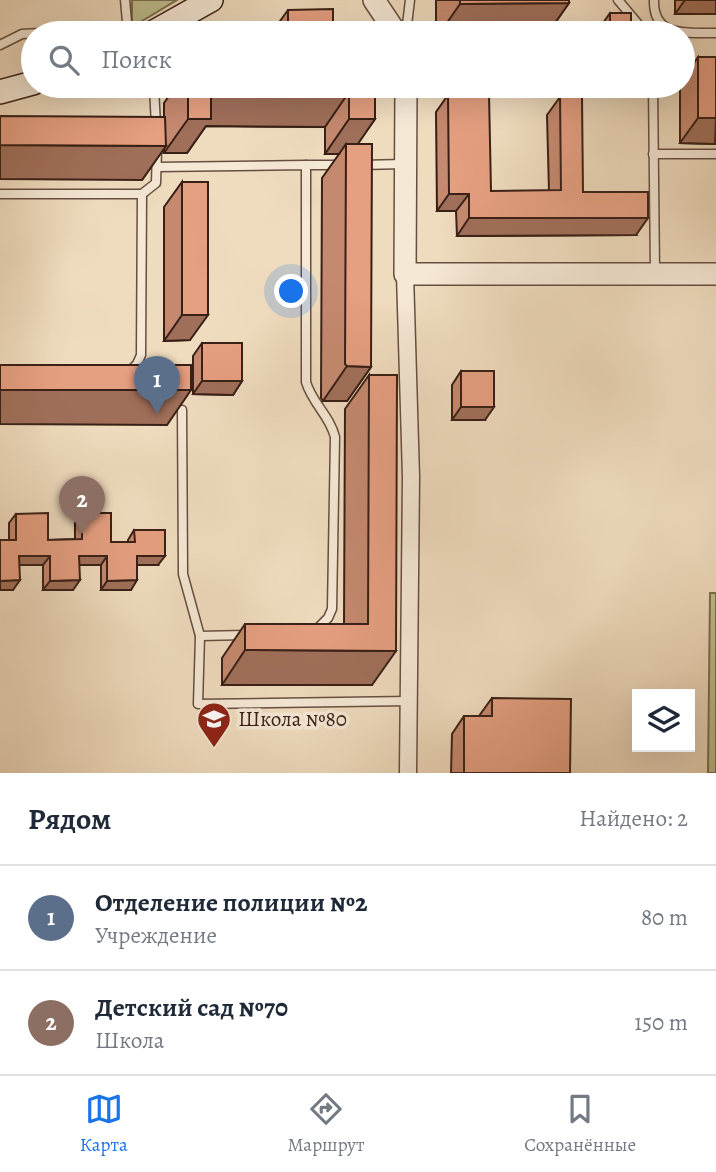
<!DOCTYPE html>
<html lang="ru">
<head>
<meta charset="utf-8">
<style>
  body { margin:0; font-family:Alegreya,serif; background:#f6f6f7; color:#1f2937 }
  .controls { position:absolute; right:21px; bottom:21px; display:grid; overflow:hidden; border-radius:0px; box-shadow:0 7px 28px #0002 }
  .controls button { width:63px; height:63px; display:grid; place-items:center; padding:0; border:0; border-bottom:2px solid #e0e1e3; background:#fff; color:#1f2937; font:35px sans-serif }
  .you { position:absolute; left:292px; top:292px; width:24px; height:24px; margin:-18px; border:5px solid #fff; border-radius:50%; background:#1a73e8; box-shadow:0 0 0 10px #1a73e833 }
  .badge { display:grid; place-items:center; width:46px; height:46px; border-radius:50%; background:#1a73e8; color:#fff; font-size:23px; font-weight:700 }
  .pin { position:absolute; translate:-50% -58px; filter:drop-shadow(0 2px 4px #0008) }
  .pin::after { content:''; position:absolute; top:37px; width:24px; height:21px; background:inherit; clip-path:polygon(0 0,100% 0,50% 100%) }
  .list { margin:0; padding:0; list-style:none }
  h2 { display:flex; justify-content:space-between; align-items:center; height:91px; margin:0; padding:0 28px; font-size:30px }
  h2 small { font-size:23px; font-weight:400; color:#747a83 }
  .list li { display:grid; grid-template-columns:46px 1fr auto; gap:21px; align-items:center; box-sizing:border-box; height:105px; padding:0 28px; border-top:2px solid #e0e1e3 }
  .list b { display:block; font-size:26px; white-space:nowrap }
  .list p { margin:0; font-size:23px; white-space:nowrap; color:#747a83 }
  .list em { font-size:23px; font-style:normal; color:#747a83 }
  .icon { flex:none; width:38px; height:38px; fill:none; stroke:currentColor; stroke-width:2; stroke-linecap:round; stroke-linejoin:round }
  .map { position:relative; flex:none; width:716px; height:773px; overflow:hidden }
  .search { position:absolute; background:#fff; box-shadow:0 7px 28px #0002; left:21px; right:21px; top:21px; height:77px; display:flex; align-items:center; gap:18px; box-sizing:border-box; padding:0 24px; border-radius:38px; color:#747a83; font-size:26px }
  .sheet { height:301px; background:#fff }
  nav { display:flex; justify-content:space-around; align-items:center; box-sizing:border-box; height:98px; border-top:2px solid #e0e1e3; background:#fff; font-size:19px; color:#747a83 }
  nav a { display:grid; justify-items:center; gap:4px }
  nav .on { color:#1a73e8 }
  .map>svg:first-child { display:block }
  .green { fill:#bfbe8d; stroke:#7c6f52; stroke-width:2 }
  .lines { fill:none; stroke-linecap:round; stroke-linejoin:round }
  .service-casing { stroke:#664f40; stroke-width:11 }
  .minor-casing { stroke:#664f40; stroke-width:19 }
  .tertiary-casing { stroke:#664f40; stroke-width:24 }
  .secondary-casing { stroke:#392016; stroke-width:26 }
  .service { stroke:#f5e8d5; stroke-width:8 }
  .minor { stroke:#f5e8d5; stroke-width:16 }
  .tertiary { stroke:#f5e8d5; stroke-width:21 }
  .secondary { stroke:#f5e8d5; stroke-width:23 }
  .wall { fill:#c5896f; stroke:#392016; stroke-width:2 }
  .shaded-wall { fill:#a06f5a; stroke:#392016; stroke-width:2 }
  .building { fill:#e59f81; stroke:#392016; stroke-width:2 }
  .labels { text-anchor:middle; stroke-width:7; stroke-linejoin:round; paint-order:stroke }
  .poi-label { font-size:21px; fill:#392016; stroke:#f5e8d5; text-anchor:start }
</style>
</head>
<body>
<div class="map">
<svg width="716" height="773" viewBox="0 0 716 773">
  <rect width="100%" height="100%" fill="#efdbbe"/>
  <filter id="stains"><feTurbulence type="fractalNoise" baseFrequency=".00286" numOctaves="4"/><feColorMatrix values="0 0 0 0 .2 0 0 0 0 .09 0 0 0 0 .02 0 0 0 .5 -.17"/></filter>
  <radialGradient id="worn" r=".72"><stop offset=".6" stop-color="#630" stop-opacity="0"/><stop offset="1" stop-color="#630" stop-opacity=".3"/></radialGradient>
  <g class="green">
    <polygon points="132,0 177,0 132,27"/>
    <polygon points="710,593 716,593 716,773 708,773"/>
  </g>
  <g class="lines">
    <g class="service-casing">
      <g id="service">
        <polyline points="125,0 128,33"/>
        <polyline points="618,0 639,25 642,33"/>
        <path d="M654,0C653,39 689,32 716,33"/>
        <polyline points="406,33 410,0"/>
        <polyline points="0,45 22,34 40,33"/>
        <polyline points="154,86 185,87"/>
        <polyline points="653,86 655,272"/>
        <polyline points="154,87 156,126"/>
        <polyline points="366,90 405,90"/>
        <polyline points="653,154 716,154"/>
        <polyline points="306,165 341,165"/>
        <polyline points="361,165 404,164"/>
        <path d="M157,167L306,165V382C312,403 330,416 335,437L332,609L328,618L316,630"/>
        <polyline points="0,194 142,194 156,183 157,149"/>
        <polyline points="129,372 137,364 141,355 142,194"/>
        <polyline points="182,410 183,574 200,636 198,704 409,701"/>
        <polyline points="200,636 245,635"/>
      </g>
    </g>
    <g class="minor-casing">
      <polyline id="minor" points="405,274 411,477 408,773"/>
    </g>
    <g class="tertiary-casing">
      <g id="tertiary">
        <polyline points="374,0 396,33"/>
        <polyline points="406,86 405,274 716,274"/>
      </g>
    </g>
    <g class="secondary-casing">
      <g id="secondary">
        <polyline points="152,33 211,0"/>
        <polyline points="0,92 33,83"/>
      </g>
    </g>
    <use href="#service" class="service"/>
    <use href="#minor" class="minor"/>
    <use href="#tertiary" class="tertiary"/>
    <use href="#secondary" class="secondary"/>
  </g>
  <g class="wall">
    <polygon points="436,0 569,0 569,3 548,33 436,33"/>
    <rect x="675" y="0" width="41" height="14"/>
    <polygon points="288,10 328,33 275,33 275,28"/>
    <polygon points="610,13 631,33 594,33 599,27 603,27 603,23"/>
    <polygon points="698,57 715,144 680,143 680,86 683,86 683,79"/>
    <polygon points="176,86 375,86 375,119 357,144 371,367 347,401 323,401 321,398 322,178 339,154 325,154 325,127 206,126 187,153 164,153 164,148 142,180 164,117 164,103"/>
    <polygon points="448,95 491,191 549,191 547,115 560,97 583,192 636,235 457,236 456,211 437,211 436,112"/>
    <polygon points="182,182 190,340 164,341 164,207"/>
    <polygon points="202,343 242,381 233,395 193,394 193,356"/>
    <polygon points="461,371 485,420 452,420 452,385"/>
    <polygon points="369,375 372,685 222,685 222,658 245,624 344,624 345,409"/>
    <polygon points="82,513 111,542 128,542 128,540 134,530 158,565 137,565 131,590 101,590 101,565 79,565 73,590 43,590 43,565 19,565 13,590 0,590 0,540 9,540 9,523 16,514 48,540 75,539 75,523"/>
    <polygon points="492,698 570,773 451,773 452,734 464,716 479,716"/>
  </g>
  <g class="shaded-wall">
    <polygon points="685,0 716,0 716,14 675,14"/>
    <polygon points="569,3 548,33 440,33 460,4"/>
    <polygon points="333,26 328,33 284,33 288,27"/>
    <polygon points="211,92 349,92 325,127 206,126 187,153 164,153 188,119"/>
    <polygon points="698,118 716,118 715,144 680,143"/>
    <polygon points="349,119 375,119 351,154 346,144 339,154 325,154"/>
    <polygon points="0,145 166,146 142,180 0,179"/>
    <polygon points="449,194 469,194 456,211 437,211"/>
    <polygon points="469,218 648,218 636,235 457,236"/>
    <polygon points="182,315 208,315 190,340 164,341"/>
    <polygon points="347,366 371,367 347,401 323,401"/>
    <polygon points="202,381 242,381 233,395 193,394"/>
    <polygon points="0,390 191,390 167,425 0,424"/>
    <polygon points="461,407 494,407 485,420 452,420"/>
    <polygon points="19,556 50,556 43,565 13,565"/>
    <polygon points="79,556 107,556 101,565 73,565"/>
    <polygon points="137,556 165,556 158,565 131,565"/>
    <polygon points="20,580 13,590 0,590 0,581"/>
    <polygon points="80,580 73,590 43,590 50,581"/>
    <polygon points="137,580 131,590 101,590 107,581"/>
    <polygon points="245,650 396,651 372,685 222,685"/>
  </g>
  <g class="building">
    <polygon points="460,0 569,0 569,3 460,4"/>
    <polygon points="333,9 333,26 288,27 288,10"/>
    <polygon points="610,13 631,13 631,33 599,33 599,27 610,27"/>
    <rect x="698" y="57" width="18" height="61"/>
    <polygon points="188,86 375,86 375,119 349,119 349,92 211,92 211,119 188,119"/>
    <polygon points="489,94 491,191 561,190 560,97 582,97 583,192 648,192 648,218 469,218 469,194 449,194 448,95"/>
    <polygon points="0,116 165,117 166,146 0,145"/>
    <polygon points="346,144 372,144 371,367 347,366 345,364"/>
    <rect x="182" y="182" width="26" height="133"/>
    <rect x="202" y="343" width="40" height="38"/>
    <rect x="0" y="365" width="191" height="25"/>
    <rect x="461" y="371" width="33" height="36"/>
    <polygon points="369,375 397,375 396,651 245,650 245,624 368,624"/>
    <polygon points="48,513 48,540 82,539 82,513 111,513 111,542 135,542 134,530 165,530 165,556 137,556 137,580 107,581 107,556 79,556 80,580 50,581 50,556 19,556 20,580 0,581 0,540 16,540 16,514"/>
    <polygon points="492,698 571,699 570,773 464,773 464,716 492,716"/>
  </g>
  <defs>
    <g id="school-pin" transform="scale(1.75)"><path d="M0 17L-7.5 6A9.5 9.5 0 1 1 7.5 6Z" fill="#8f2418" stroke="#f5e8d5"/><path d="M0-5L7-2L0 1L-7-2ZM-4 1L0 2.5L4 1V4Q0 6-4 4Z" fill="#fff"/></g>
  </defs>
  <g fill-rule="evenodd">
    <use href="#school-pin" x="214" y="719"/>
  </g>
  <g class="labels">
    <g class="poi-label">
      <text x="238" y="726">Школа №80</text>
    </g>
  </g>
  <rect width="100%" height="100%" filter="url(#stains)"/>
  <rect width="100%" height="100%" fill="url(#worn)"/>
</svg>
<div class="controls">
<button><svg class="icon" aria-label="layers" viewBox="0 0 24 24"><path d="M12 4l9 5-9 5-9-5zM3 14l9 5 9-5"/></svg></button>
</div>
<div class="you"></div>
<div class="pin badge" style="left:157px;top:414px;background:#5c6f8a">1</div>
<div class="pin badge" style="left:82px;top:534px;background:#8d6e63">2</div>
<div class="search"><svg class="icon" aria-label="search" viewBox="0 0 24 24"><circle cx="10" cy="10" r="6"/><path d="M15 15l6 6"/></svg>Поиск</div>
</div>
<section class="sheet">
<h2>Рядом<small>Найдено: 2</small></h2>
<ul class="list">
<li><span class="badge" style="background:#5c6f8a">1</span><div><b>Отделение полиции №2</b><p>Учреждение</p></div><em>80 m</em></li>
<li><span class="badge" style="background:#8d6e63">2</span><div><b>Детский сад №70</b><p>Школа</p></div><em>150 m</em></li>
</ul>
</section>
<nav>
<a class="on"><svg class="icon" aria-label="map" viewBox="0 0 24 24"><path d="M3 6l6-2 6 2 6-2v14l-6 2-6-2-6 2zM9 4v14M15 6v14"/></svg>Карта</a>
<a><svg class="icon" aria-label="directions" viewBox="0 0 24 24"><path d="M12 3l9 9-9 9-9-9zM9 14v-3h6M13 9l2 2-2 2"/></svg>Маршрут</a>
<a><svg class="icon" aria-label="saved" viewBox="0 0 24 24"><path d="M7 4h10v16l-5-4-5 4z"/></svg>Сохранённые</a>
</nav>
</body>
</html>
